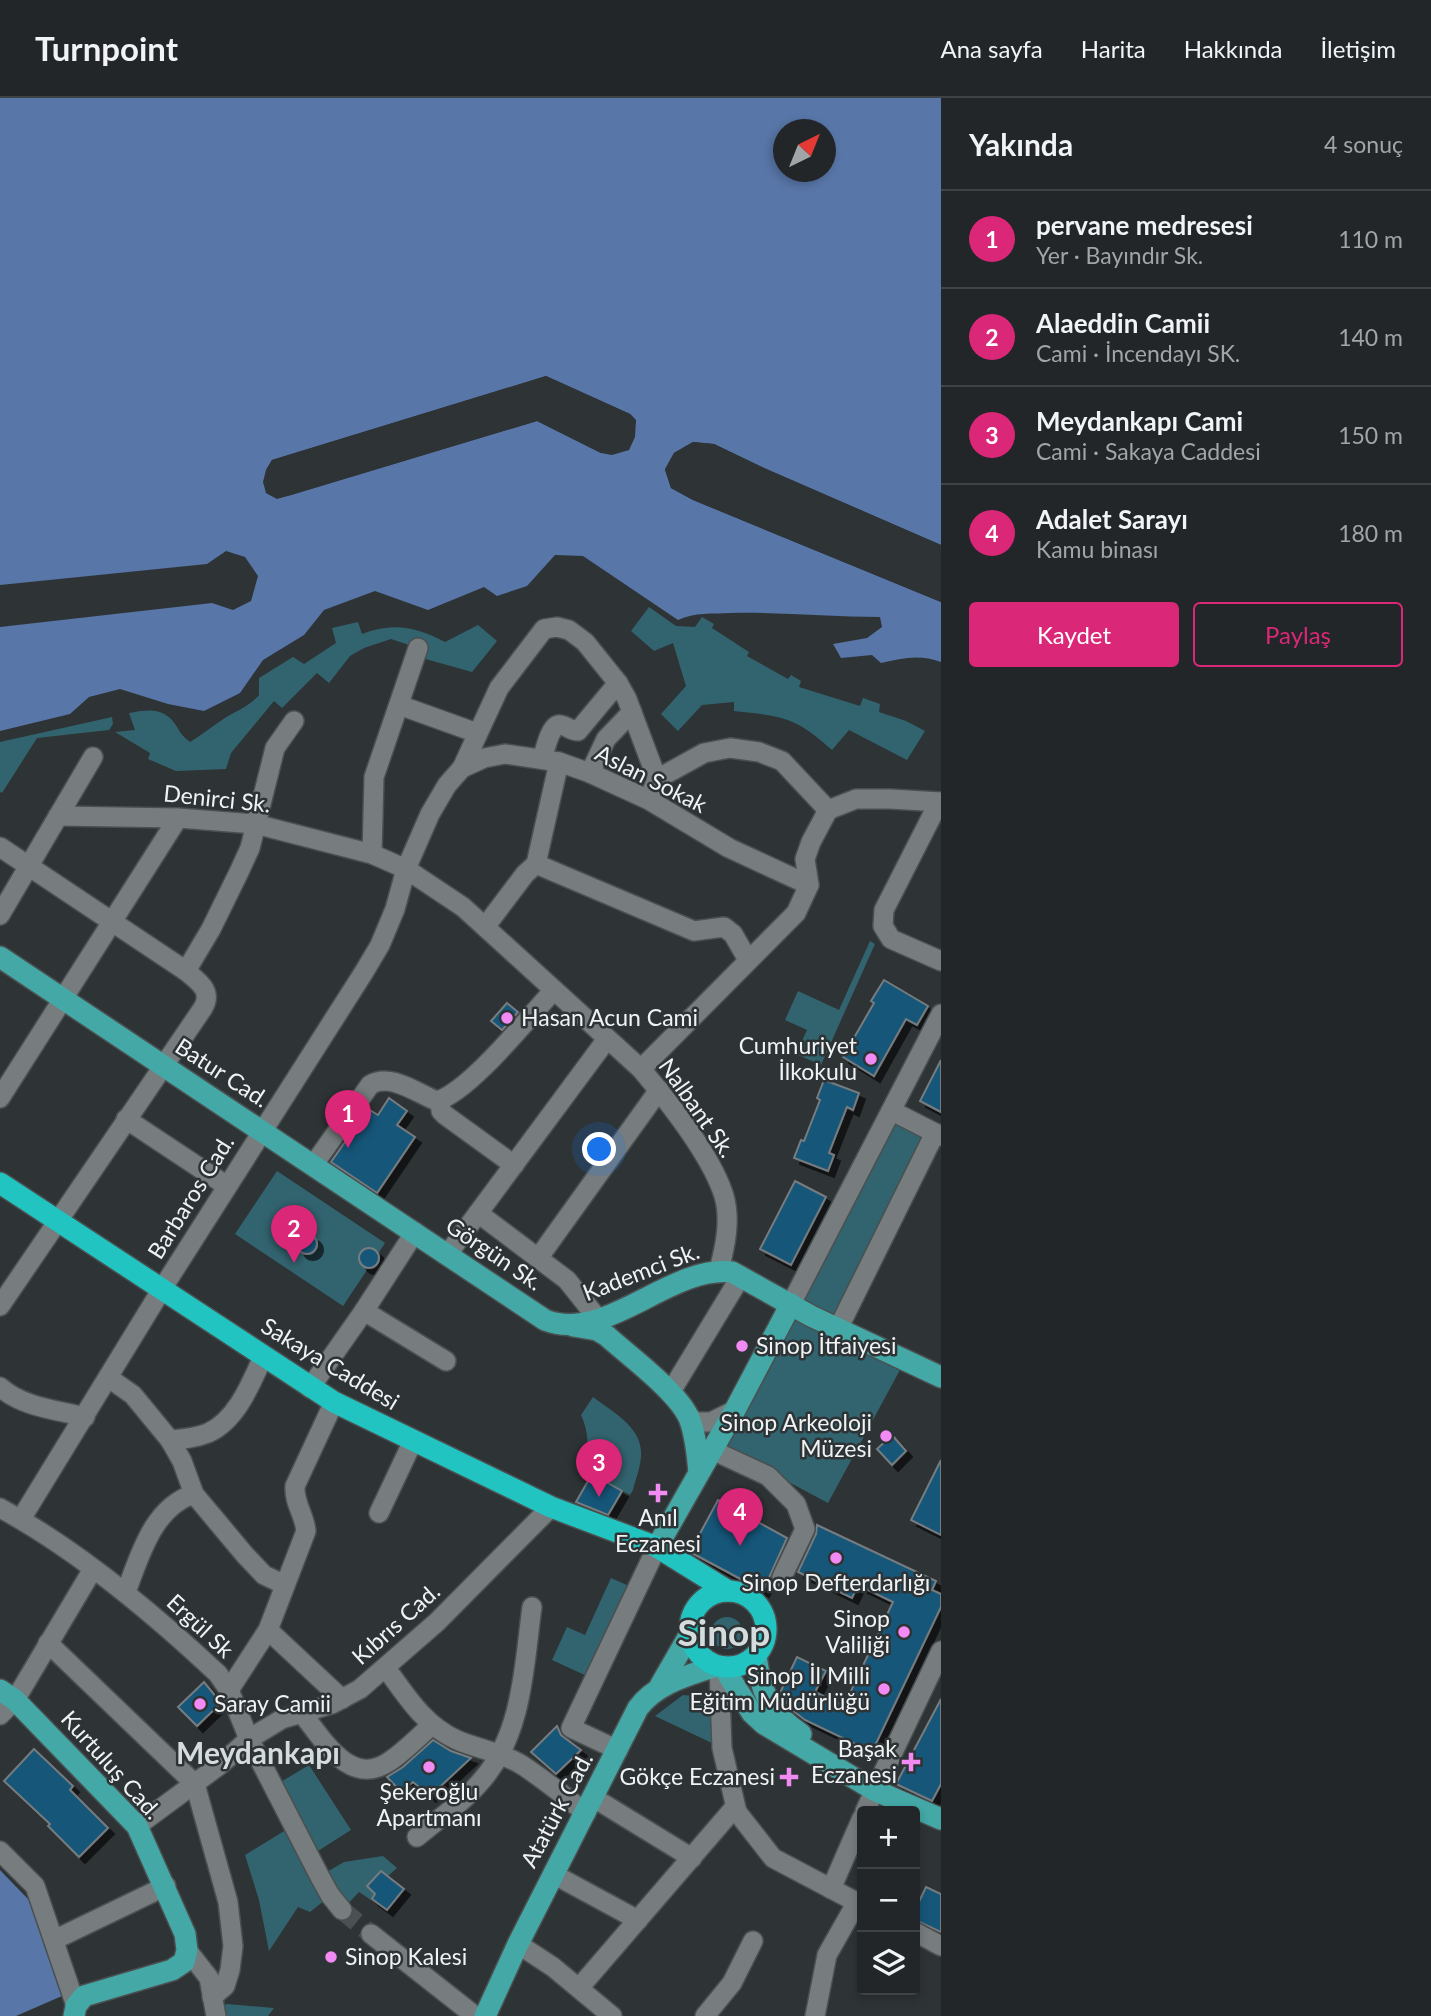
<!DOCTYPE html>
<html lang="tr">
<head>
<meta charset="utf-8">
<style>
  body { margin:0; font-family:Lato,sans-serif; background:#2e3234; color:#f1f3f6 }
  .controls { position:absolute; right:21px; bottom:21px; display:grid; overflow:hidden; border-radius:7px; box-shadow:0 4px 10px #0003 }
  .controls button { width:63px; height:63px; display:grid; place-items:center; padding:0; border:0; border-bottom:2px solid #3f4345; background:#222628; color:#f1f3f6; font:35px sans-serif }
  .compass { position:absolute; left:773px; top:21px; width:63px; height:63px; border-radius:50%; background:#222628; box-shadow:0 4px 10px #0003; rotate:43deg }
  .you { position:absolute; left:600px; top:1052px; width:24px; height:24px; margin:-18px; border:5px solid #fff; border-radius:50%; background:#1a73e8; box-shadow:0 0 0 10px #1a73e833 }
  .badge { display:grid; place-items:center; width:46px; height:46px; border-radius:50%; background:#db2777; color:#fff; font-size:23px; font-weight:700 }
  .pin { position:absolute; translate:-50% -58px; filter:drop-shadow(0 2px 4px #0008) }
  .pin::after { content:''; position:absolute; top:37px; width:24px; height:21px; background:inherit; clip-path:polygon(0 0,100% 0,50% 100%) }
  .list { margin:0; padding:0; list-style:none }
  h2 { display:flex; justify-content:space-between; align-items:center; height:91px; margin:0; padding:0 28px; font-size:30px }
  h2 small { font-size:23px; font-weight:400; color:#a2a5a8 }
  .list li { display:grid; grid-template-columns:46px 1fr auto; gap:21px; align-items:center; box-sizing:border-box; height:98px; padding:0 28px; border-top:2px solid #3f4345 }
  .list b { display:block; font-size:26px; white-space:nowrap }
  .list p { margin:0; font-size:23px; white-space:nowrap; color:#a2a5a8 }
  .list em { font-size:23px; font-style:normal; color:#a2a5a8 }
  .actions { display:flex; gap:14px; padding:21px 28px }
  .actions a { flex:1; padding:16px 0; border:2px solid #db2777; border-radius:7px; text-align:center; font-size:24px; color:#db2777 }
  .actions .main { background:#db2777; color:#fff }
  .icon { flex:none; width:38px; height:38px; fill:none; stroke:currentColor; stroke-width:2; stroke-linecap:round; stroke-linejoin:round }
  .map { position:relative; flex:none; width:941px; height:1918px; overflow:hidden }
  header { display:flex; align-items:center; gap:42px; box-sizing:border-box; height:98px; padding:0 35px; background:#222628; border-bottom:2px solid #3f4345 }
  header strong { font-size:33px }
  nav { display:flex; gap:38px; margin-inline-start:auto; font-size:24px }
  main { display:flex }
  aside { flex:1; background:#222628 }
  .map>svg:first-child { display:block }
  .green { fill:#326470 }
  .water { fill:#5876a8; fill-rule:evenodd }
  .pier { fill:#2e3335; fill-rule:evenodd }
  .building { fill:#165779; stroke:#777b7f; stroke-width:2; filter:url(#shadow) }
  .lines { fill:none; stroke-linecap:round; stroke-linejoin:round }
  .minor-tunnel { stroke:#4b5052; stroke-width:19; stroke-dasharray:19 10; stroke-linecap:butt }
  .minor-casing { stroke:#4a4f50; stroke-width:22 }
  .major-casing { stroke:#4a4f50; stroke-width:24 }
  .highway-casing { stroke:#4a4f50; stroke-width:24 }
  .minor { stroke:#777d7e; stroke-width:19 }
  .major { stroke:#43a8a6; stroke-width:21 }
  .highway { stroke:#21c4c1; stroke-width:21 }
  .poi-dot { fill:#f28af3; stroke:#2e3335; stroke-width:2.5 }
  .labels { text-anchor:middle; stroke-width:5; stroke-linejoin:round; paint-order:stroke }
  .street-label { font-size:23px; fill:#f0f3f4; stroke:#2e3335 }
  .poi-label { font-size:23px; fill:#f0f3f4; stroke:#2e3335; text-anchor:end }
  .district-label { font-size:30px; font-weight:bold; fill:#d5dcde; stroke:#2e3335 }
  .town-label { font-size:37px; font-weight:bold; fill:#d5dcde; stroke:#2e3335 }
</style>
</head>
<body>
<header>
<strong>Turnpoint</strong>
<nav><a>Ana sayfa</a><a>Harita</a><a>Hakkında</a><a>İletişim</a></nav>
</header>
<main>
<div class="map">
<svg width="941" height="1918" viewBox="0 0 941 1918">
  <defs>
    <filter id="shadow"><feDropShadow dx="6" dy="6" stdDeviation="0" flood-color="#0009"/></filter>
  </defs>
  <rect width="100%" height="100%" fill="#2e3335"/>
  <g class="green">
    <path d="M649,509L676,528L695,529L702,519L714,526L712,530L749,554L747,558L788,581L791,577L801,583L799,589L860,608L863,600L880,606L879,614L906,623L925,633L907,662L849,632L832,652C795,618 781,618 734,613V604L702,607L678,633L661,616L686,588L673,545L654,553L631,533Z"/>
    <path d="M358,524L362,536C392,524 417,529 445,544L478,527L497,543L472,574L415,558L418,550L391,541L364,550L350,558L329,585L317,575L282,610L274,603L231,655L226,671L176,673L148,661L150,655L115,634L135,632L129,615C144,612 160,609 172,622C179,630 179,636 190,644C202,637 211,629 222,622C235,613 249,609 259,597V580L293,559L304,566L336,545L332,530Z"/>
    <polygon points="112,619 113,626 109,632 37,640 2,695 0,694 0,644"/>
    <polygon points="870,843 875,846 821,967 796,956 807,932 785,922 798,893 839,912"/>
    <polygon points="892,1013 935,1035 839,1231 901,1270 828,1405 716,1345"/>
    <polygon points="277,1073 385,1145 343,1208 235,1136"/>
    <path d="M593,1299C610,1312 640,1328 641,1353C642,1365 636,1380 633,1392L630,1397L585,1373C588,1353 590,1336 581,1317Z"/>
    <polygon points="611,1480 629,1488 589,1579 552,1562 567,1529 585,1537"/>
    <circle cx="727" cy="1535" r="16"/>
    <polygon points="683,1597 693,1598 712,1616 716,1647 655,1618"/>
    <polygon points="309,1667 351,1732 310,1758 320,1778 344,1764 383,1758 397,1770 388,1778 380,1774 368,1788 375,1796 371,1802 359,1794 342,1812 330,1798 310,1814 298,1809 269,1853 259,1802 245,1757 294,1727 274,1688"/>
    <polygon points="227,1906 274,1910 268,1918 216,1918 215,1912"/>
  </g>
  <g class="water">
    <path d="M0,0H941V447L764,370L714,346L693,344L674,355L665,372L671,390L693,402L941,504V564C920,556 902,560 881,565L872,557L841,560L833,546L867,540L882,529L880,519C830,519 781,514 731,515C712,516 695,514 678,522L583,458L555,457L527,488L497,498L484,489L428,512L375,493L324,512L304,537L263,562L240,595L204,613L168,606L120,591L89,599L70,616L0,633V529L212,505L233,512L251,503L258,478L245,459L226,453L207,466L0,487ZM783,32H825V74H783ZM546,278L630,316L636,322L629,352L601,355L537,323L291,397L277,400L266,395V372L272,362Z"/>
    <polygon points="0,1772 29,1802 62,1898 16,1918 0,1918"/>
  </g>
  <g class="pier">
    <path d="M546,278L630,316L636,322L635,339L629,352L612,357L601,355L537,323L291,397L277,401L266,395L263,384L266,372L272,362ZM546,282L628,319L632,323V338L627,349L611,353L602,351L537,319L290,394L277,397L269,393L267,384L269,373L274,364Z"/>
    <polygon points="693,344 714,346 764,370 941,447 941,450 763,373 713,349 694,347 677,357 669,372 674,387 694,399 941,500 941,504 693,402 671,390 665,371 674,355"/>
  </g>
  <g class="building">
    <polygon points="884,882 928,908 917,927 906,921 874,978 843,959 874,905 871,903"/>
    <polygon points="507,905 518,914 502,932 491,923"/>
    <polygon points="941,962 941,1014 920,1003"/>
    <polygon points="824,982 859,995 853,1012 847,1009 829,1055 834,1057 828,1073 794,1060 801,1042 804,1043 820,1002 817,1000"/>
    <polygon points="389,1000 407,1013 397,1027 415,1039 377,1095 331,1064 368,1011 378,1017"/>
    <polygon points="795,1083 826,1099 791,1167 760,1151"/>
    <circle cx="307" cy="1146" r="10"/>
    <circle cx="369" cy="1160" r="10"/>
    <polygon points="892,1337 906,1353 892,1367 877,1351"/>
    <polygon points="941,1362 941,1437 911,1422"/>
    <polygon points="592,1376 622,1393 608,1417 576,1404"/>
    <polygon points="718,1402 787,1440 763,1493 690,1454"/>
    <polygon points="817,1427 936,1483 932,1492 941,1496 941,1509 872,1654 805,1622 791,1611 780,1595 797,1559 826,1573 815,1594 844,1608 893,1504 858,1487 852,1500 798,1474 816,1436"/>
    <polygon points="204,1584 221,1605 197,1628 178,1609"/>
    <polygon points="941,1601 941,1686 932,1703 896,1686"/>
    <polygon points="557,1628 561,1637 581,1652 556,1676 531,1654"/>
    <polygon points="433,1642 451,1653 471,1660 430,1698 413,1684 401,1694 387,1679 403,1669"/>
    <polygon points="34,1651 73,1688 70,1692 108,1730 79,1759 48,1728 50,1726 4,1683"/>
    <polygon points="381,1773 404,1791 387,1812 372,1801 375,1796 367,1788"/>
    <polygon points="926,1789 941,1796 941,1834 915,1822 915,1812"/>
  </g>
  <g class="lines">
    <polyline class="minor-tunnel" points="342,1812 371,1836"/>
    <g class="minor-casing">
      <g id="minor">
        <polyline points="399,607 477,635"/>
        <path d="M542,661C545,653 550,625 561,627C567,628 571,633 578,633L618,585"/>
        <polyline points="462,670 484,660 505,656 559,664 590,675 649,702 729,750 809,787"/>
        <polyline points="590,675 606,641 632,614"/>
        <polyline points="653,691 657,681 704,655 730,650 759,654 782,663 828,712"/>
        <polyline points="939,704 884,812 883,828 891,841 941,863"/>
        <path d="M58,718L178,720L255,726L372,756L406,771L463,809L485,829L641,971C668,1003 712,1059 724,1098C731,1122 725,1149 719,1172"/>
        <path d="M0,749L186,873C199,884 213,893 203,910L0,1208"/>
        <polyline points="372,756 374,679 418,550"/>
        <polyline points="536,766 694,833 724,829 733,836 748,862"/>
        <polyline points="536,766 559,664"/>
        <polyline points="0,817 93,659"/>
        <polyline points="485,829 525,776 536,766"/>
        <polyline points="186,873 211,831 239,774 250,750 275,650 294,623"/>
        <polyline points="641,971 796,815 809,787 805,761 811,744 828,712 856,701 890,701 941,704"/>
        <polyline points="0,1000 178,720"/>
        <polyline points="440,1003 441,1013 445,1017 514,1067"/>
        <polyline points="892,1013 941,1038"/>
        <polyline points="126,1021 227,1088"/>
        <path d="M314,1066L370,987C390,974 418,996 437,1003C470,993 528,920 554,892"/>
        <polyline points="478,1115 567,1182 598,1221"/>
        <polyline points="447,1157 607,941"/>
        <polyline points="539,1159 659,992"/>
        <polyline points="791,1206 941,916"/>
        <polyline points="364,1213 446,1263"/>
        <polyline points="838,1231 935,1035"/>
        <polyline points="109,1280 133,1297 170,1342 182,1363 194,1396 245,1457 264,1477 285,1487"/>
        <path d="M0,1289C22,1309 57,1312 85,1319"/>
        <polyline points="310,1290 364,1213 415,1134"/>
        <polyline points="670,1295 741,1178"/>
        <polyline points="689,1318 695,1324 711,1324 735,1312"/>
        <path d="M170,1342C183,1341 196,1340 208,1335C237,1322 251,1285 263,1259"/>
        <polyline points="712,1352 768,1378 796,1406 805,1431 782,1479"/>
        <path d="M0,1410C78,1452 153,1515 218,1576L229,1592L249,1641L320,1779L330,1797L342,1812"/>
        <polyline points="379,1415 413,1343"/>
        <polyline points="21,1421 162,1191 364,874 380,847 395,811 406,771 430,716 447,687 462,670 499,590 544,531 557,529 569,532 585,544 618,585 627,601 657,681"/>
        <path d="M126,1494C140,1457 153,1409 194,1396"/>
        <polyline points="268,1532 342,1601"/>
        <polyline points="48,1545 195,1686 228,1804 233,1848 230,1872 225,1888 212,1899"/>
        <polyline points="719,1569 722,1650 737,1714 773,1760 862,1807"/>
        <path d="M386,1570C407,1599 424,1627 457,1642C478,1651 501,1654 522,1667C544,1681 565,1699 586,1715"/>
        <path d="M229,1592L268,1532L306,1433C304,1415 294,1406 295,1388L334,1304"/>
        <path d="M301,1614C322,1640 350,1691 390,1663C405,1653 418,1639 432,1627"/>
        <polyline points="0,1617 15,1602 93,1471"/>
        <polyline points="618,1652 571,1630 657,1449"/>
        <polyline points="594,1700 692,1760"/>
        <polyline points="865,1713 941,1553"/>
        <polyline points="137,1728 221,1666 249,1641 282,1621 332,1606 360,1591 437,1524 551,1409"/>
        <path d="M417,1739C438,1721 464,1704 482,1682C523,1635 524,1567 532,1509"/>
        <polyline points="0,1753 35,1788 76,1908"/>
        <polyline points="553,1776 638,1822"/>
        <polyline points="831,1791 862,1720"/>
        <polyline points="915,1834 941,1848"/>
        <polyline points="371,1836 475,1918"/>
        <polyline points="54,1842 166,1788"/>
        <polyline points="518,1846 553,1869 612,1918"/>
        <polyline points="187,1852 209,1880 216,1918"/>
        <polyline points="579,1890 735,1709"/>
        <polyline points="705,1918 732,1885 753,1843"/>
        <polyline points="815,1918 827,1857 857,1804"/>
      </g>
    </g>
    <g class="major-casing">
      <g id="major">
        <path d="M0,859L545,1222C606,1246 669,1167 732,1174L811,1218L941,1279"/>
        <path d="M573,1228L597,1232L607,1238C629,1258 678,1294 689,1320C696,1337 697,1356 699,1374"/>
        <polyline points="657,1449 735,1312 791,1206"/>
        <path d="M756,1558C761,1595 770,1615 801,1636"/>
        <polyline points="723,1569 752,1615 764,1626 874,1692 941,1721"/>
        <polyline points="660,1588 690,1536"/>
        <polyline points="0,1592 15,1602 137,1728 185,1836 187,1852 184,1864 172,1872 84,1898 76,1908 74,1918"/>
        <path d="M485,1918L518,1846L638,1610C657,1585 687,1578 716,1568"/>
      </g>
    </g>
    <g class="highway-casing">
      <g id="highway">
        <polyline points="0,1085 334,1304 551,1409 657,1449 728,1493"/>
        <circle cx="728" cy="1531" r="38"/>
      </g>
    </g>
    <use href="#minor" class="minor"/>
    <use href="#major" class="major"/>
    <use href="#highway" class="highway"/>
  </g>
  <g class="poi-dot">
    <circle cx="507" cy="920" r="7"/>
    <circle cx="871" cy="961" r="7"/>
    <circle cx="742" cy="1248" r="7"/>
    <circle cx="886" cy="1338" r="7"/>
    <path d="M654.5 1384.5h7v7h7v7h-7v7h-7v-7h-7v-7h7z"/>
    <circle cx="836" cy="1460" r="7"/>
    <circle cx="904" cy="1534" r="7"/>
    <circle cx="884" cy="1591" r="7"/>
    <circle cx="200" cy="1606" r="7"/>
    <path d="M907.5 1653.5h7v7h7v7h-7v7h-7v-7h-7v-7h7z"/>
    <circle cx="429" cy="1669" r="7"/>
    <path d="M785.5 1668.5h7v7h7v7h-7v7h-7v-7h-7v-7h7z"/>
    <circle cx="331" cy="1859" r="7"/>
  </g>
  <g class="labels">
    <g class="street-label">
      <text transform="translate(651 681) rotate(27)" y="8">Aslan Sokak</text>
      <text transform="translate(217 701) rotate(6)" y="8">Denirci Sk.</text>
      <text transform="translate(222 975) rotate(33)" y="8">Batur Cad.</text>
      <text transform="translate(697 1010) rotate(55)" y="8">Nalbant Sk.</text>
      <text transform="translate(191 1099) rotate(-58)" y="8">Barbaros Cad.</text>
      <text transform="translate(494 1156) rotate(34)" y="8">Görgün Sk.</text>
      <text transform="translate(641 1174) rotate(-21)" y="8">Kademci Sk.</text>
      <text transform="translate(330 1266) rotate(31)" y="8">Sakaya Caddesi</text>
      <text transform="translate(396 1526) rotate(-42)" y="8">Kıbrıs Cad.</text>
      <text transform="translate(200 1528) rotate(43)" y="8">Ergül Sk</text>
      <text transform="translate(111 1667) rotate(48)" y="8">Kurtuluş Cad.</text>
      <text transform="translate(557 1712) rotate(-62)" y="8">Atatürk Cad.</text>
    </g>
    <g class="poi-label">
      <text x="521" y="928" text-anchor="start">Hasan Acun Cami</text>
      <text x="857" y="956">Cumhuriyet<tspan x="857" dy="26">İlkokulu</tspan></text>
      <text x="756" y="1256" text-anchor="start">Sinop İtfaiyesi</text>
      <text x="872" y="1333">Sinop Arkeoloji<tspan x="872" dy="26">Müzesi</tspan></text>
      <text x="658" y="1428" text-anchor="middle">Anıl<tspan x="658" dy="26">Eczanesi</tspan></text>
      <text x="836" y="1493" text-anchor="middle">Sinop Defterdarlığı</text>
      <text x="890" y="1529">Sinop<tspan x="890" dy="26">Valiliği</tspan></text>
      <text x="870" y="1586">Sinop İl Milli<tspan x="870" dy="26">Eğitim Müdürlüğü</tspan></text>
      <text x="214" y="1614" text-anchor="start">Saray Camii</text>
      <text x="897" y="1659">Başak<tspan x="897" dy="26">Eczanesi</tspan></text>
      <text x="775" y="1687">Gökçe Eczanesi</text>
      <text x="429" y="1702" text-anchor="middle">Şekeroğlu<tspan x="429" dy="26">Apartmanı</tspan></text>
      <text x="345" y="1867" text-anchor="start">Sinop Kalesi</text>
    </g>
    <g class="district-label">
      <text x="258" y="1666">Meydankapı</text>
    </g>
    <g class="town-label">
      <text x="724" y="1548">Sinop</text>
    </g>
  </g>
</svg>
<div class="controls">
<button>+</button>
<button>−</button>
<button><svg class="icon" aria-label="layers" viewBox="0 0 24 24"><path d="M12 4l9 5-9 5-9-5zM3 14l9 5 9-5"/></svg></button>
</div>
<svg class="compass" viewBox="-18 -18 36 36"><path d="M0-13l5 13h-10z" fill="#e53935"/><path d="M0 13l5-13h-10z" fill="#a2a5a8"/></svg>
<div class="you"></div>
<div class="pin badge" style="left:348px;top:1050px">1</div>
<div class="pin badge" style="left:294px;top:1165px">2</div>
<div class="pin badge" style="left:599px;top:1399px">3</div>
<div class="pin badge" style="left:740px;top:1448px">4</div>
</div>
<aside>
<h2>Yakında<small>4 sonuç</small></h2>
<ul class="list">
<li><span class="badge">1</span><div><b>pervane medresesi</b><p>Yer · Bayındır Sk.</p></div><em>110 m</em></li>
<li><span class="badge">2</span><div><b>Alaeddin Camii</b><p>Cami · İncendayı SK.</p></div><em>140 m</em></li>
<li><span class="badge">3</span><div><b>Meydankapı Cami</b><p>Cami · Sakaya Caddesi</p></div><em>150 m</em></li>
<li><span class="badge">4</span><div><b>Adalet Sarayı</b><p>Kamu binası</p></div><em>180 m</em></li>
</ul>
<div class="actions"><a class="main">Kaydet</a><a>Paylaş</a></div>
</aside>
</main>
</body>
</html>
